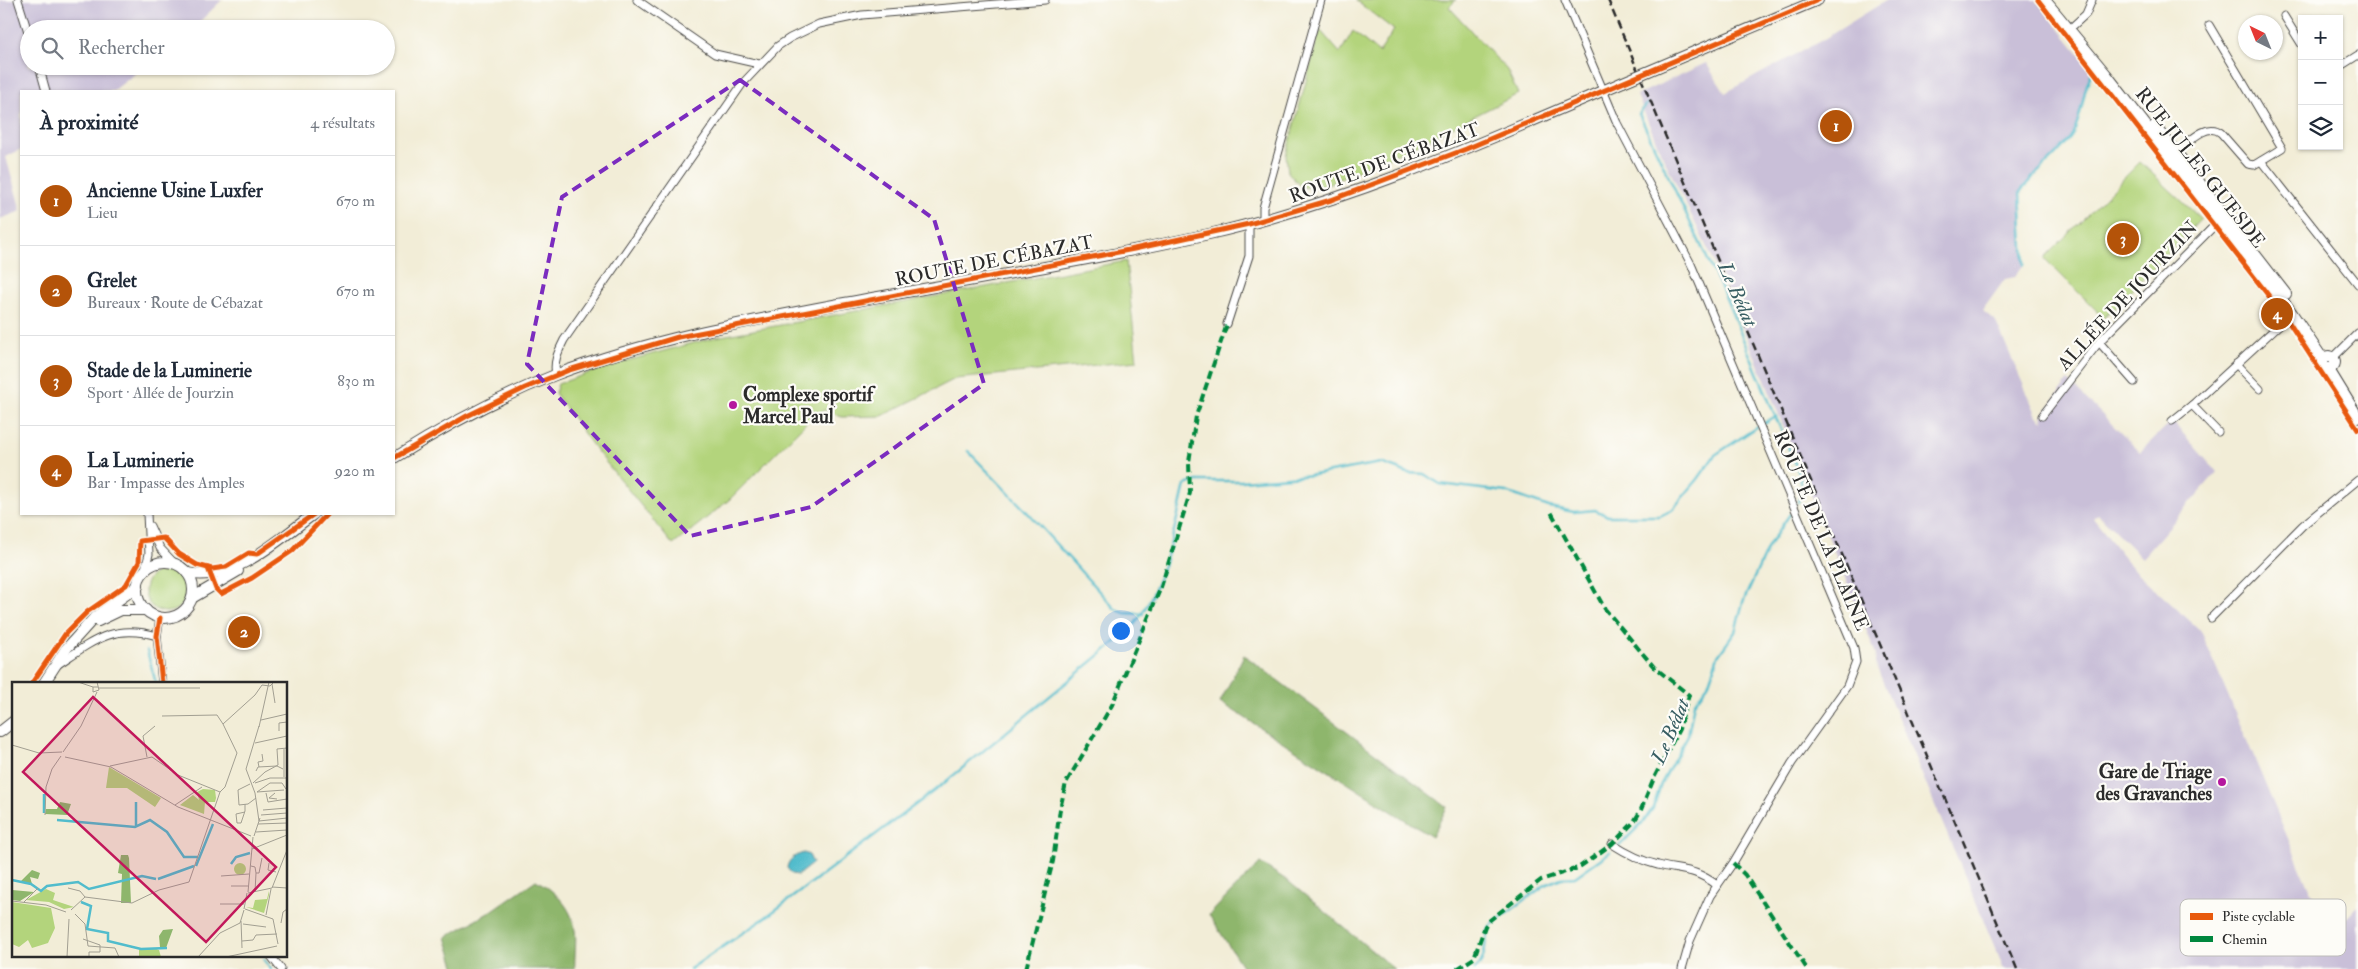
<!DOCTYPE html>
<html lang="fr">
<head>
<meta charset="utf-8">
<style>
  body { margin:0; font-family:"IM FELL Double Pica",serif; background:#f2f2f3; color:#1f2937 }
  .controls { position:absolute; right:15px; top:15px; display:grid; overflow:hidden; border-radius:0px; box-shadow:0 1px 4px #0004 }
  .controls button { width:45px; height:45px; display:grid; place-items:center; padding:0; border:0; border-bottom:1px solid #e0e1e3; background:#fff; color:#1f2937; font:25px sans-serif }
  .compass { position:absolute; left:2238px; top:15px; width:45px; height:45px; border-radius:50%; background:#fff; box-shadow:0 1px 4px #0004; rotate:317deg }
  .you { position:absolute; left:1120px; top:630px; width:18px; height:18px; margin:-12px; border:4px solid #fff; border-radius:50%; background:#1a73e8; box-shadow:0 0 0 8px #1a73e833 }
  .badge { display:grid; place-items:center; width:32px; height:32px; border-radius:50%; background:#b45309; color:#fff; font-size:16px; font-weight:700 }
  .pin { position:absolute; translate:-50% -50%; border:2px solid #fff; box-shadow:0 1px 5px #0006 }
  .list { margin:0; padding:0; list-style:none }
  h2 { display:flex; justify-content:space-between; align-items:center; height:65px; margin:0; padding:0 20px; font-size:21px }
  h2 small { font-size:16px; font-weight:400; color:#747a83 }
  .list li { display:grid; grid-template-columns:32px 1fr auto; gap:15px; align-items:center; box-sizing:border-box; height:90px; padding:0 20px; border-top:1px solid #e0e1e3 }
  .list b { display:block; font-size:19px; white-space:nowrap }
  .list p { margin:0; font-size:16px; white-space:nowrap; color:#747a83 }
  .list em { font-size:16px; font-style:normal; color:#747a83 }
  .icon { flex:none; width:28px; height:28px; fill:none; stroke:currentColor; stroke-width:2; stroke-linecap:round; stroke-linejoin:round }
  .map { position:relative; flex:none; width:2358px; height:969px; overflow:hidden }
  .search { position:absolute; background:#fff; box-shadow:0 1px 4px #0004; left:20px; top:20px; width:375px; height:55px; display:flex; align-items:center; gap:12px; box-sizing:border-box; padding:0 18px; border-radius:28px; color:#747a83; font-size:19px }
  .panel { position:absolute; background:#fff; box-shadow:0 1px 4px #0004; left:20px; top:90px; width:375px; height:425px; border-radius:0px }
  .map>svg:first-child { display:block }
  .industrial { fill:#c9bfd8 }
  .green { fill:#b3d47c; stroke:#6f8054 }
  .forest { fill:#8eb66c; stroke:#5c704c }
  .water { fill:#51bccc; stroke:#3e747c }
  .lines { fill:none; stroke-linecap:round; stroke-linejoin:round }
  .stream { stroke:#51bccc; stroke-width:2.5 }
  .minor-casing { stroke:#494845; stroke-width:9 }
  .secondary-casing { stroke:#494845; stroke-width:12 }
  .minor { stroke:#fff; stroke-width:7 }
  .secondary { stroke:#fff; stroke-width:10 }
  .rail { stroke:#2b2b2b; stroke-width:2.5; stroke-dasharray:8 4; stroke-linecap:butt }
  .secondary-bridge-casing { stroke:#494845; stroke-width:12; stroke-linecap:butt }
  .secondary-bridge { stroke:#fff; stroke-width:10 }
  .quiet { stroke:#00873e; stroke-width:4; stroke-dasharray:8 4; stroke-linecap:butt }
  .cycleway-casing { stroke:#fdfcf7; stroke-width:8 }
  .cycleway { stroke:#e8590c; stroke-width:5 }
  .marked { fill:none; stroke:#7b2cbf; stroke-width:4; stroke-dasharray:10 6; stroke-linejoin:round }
  .poi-dot { fill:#b5179e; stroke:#fdfcf7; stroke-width:2 }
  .labels { text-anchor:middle; stroke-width:4.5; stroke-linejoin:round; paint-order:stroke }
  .street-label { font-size:19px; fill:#2b2b2b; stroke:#fdfcf7 }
  .poi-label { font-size:19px; font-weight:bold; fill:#2b2b2b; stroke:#fdfcf7; text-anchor:start }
  .water-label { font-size:20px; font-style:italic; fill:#385e63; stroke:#fdfcf7 }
  .inset-river { fill:none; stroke:#51bccc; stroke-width:2.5 }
  .inset-road { fill:none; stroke:#a29f92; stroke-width:1 }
  .view { fill:#c2185b; fill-opacity:0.15; stroke:#c2185b; stroke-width:2.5 }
  .inset-edge { fill:none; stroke:#2b2b2b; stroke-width:2.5 }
  .key { fill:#fdfcf7; stroke:#bebdba; stroke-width:1 }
  .key-label { font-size:14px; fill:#2b2b2b }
</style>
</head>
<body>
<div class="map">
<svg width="2358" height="969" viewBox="0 0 2358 969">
  <rect width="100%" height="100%" fill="#fdfcf7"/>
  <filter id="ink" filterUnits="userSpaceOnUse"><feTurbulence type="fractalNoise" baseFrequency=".02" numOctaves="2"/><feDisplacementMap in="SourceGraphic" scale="10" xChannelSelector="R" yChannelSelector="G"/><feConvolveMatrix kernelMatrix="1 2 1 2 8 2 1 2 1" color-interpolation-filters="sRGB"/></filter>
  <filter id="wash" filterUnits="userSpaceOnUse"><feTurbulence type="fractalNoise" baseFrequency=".0096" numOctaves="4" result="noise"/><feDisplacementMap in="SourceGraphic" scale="20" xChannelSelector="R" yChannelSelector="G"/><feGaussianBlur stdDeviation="1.12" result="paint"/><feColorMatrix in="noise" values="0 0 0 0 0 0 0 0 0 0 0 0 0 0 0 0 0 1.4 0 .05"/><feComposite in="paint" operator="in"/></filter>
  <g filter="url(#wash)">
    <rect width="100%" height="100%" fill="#f2edd7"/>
    <g class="industrial">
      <polygon points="0,0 222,0 192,29 29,29 29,66 145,66 113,91 21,91 21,149 6,157 21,211 0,219"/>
      <polygon points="1887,0 2036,0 2093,71 2086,83 2081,113 2072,135 2055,156 2020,192 2024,265 2015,277 2005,279 1982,311 1995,320 2037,416 2043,421 2042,416 2068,381 2140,452 2172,421 2217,472 2142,558 2098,514 2093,518 2135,571 2201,631 2310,891 2342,923 2358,906 2358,969 2004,969 1875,663 1876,654 1766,383 1721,276 1661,153 1637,95 1706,63 1725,93 1824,39"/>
    </g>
    <g class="green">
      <polygon points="1355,0 1456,0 1449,7 1507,70 1518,94 1415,146 1319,188 1301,187 1288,172 1286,155 1320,30 1340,53 1353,31 1379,53 1394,30"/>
      <polygon points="2140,162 2201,219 2104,318 2044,258"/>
      <polygon points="1126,261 1137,361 955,379 882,416 842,417 824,410 809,420 729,500 673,545 596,450 555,393 558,384 611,365 716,337"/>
      <circle cx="166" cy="591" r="21"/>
    </g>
    <g class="forest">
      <polygon points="1244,655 1447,807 1432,837 1220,702"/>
      <polygon points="1260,863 1288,881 1394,969 1244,969 1209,915"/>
      <path d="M536,880C555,891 572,907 575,930C577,941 574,957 575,969H456L446,937L490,912Z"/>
    </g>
    <path class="water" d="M804,853L809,855L813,863L798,875L792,874L787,868C788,859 796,855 804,853Z"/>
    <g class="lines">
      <g class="stream">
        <polyline points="1647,104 1639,114 1725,296 1800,475 1802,489 1798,502"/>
        <path d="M2024,265L2020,192C2035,171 2058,157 2072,135C2084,114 2081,90 2094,69"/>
        <polyline points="1764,423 1776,416"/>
        <polyline points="968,451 1027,512 1115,609 1125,613 1143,614"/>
        <polyline points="147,651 156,683"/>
        <polyline points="1619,846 1644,821 1653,808 1661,784 1688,735 1694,703 1708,685 1718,656 1735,632 1743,602 1769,545 1790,514"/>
        <polyline points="264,960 271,969"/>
        <path d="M690,969L762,920L943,784L1129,631C1163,592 1173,534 1185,485L1197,481H1242L1313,475L1381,463L1408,473L1424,474L1440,484L1506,492L1549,507L1574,512L1595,510L1608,516H1660L1672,510L1698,479L1715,455L1757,427"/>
        <path d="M1475,969C1488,960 1483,940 1490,926L1545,885L1561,878L1575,877L1610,852"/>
      </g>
    </g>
  </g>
  <g filter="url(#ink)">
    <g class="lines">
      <g class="minor-casing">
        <g id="minor">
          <polyline points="18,0 29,35"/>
          <polyline points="637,0 715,54 759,64"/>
          <polyline points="1565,0 1617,123 1691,264 1854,648 1856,662 1847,686 1792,763 1733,863 1710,896 1690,941 1682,969"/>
          <polyline points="2284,16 2302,45"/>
          <polyline points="2074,25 2086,14 2092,0"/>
          <polyline points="39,66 46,91"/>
          <polyline points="2339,67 2358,55"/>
          <path d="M2176,152C2188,143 2207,121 2221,133L2248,164L2254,165L2282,148L2209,25"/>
          <polyline points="2261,161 2358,284"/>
          <polyline points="1263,221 1263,208 1321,0"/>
          <polyline points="1227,324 1249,256 1249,224"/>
          <polyline points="2099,342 2134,382"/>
          <polyline points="2333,358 2358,333"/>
          <polyline points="2236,364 2260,389"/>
          <path d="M556,375C553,362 558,352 564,340L743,83L778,46L790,38L819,24L862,15L1045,0"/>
          <polyline points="2192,405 2218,432"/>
          <polyline points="2042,416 2099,342 2219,221"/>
          <polyline points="2172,421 2192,405 2292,313"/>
          <polyline points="150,526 160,548 176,565"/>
          <polyline points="144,573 149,554 147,514"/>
          <polyline points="160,618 157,636 162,683"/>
          <polyline points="2211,618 2303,525 2358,480"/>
          <path d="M57,665C93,641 113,623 157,636"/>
          <path d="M1612,844C1626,853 1641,861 1658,865C1685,872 1691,867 1717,885"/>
          <polyline points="270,955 281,969"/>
        </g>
      </g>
      <g class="secondary-casing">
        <g id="secondary">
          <polyline points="2045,0 2106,74 2292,313 2323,359"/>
          <polyline points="1715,43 1818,0"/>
          <polyline points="2155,125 2286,294"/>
          <circle cx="2329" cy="362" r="6"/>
          <polyline points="2328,368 2358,417"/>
          <path d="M394,458C445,426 499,397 555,375C647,340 743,322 839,304C962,282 1087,261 1209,234C1353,201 1488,140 1623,82"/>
          <circle cx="165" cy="590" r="28"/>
          <path d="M187,573C235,583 278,539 314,514"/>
          <polyline points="192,598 238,571"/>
          <polyline points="98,621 121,610 146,610"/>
          <polyline points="44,683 66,649 94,618 138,586"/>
          <polyline points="0,732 14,721"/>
        </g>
      </g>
      <use href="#minor" class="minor"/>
      <use href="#secondary" class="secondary"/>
      <polyline class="rail" points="1608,0 2017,969"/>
      <g class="secondary-bridge-casing">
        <polyline id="secondary-bridge" points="1623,82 1715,43"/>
      </g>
      <use href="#secondary-bridge" class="secondary-bridge"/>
      <g class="quiet">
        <polyline points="1733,863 1745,875 1807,969"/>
        <polyline points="1026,969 1053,861 1060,809 1066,783 1112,705 1161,587 1190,493 1189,462 1196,416 1227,324"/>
        <polyline points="1457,969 1474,958 1485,926 1490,920 1541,880 1578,868 1612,844 1633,823 1640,812 1655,776 1679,729 1689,695 1654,667 1605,609 1551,512"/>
      </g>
      <g class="cycleway-casing">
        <g id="cycleway">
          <polyline points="2038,0 2286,318 2358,429"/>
          <polyline points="394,458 467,416 525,388 569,370 678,337 1134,249 1249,224 1331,200 1466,149 1818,0"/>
          <polyline points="208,568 216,589 221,594 252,578 292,551 327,514"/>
          <polyline points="160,618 157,636 162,683"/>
          <polyline points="32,683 66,633 87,612 126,585 139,562 140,541 164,538 179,554 197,565 212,569 226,567 249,553 257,554 314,514"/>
        </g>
      </g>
      <use href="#cycleway" class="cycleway"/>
    </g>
  </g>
  <path class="marked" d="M740,80L934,219L984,384L811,507L690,536L527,364L562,197Z"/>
  <g class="poi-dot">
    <circle cx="733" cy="405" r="5"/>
    <circle cx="2222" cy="782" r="5"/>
  </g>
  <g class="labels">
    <g class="street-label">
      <text transform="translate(1384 162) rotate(-20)" y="7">ROUTE DE CÉBAZAT</text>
      <text transform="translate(2201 167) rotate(52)" y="7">RUE JULES GUESDE</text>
      <text transform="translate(994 260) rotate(-11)" y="7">ROUTE DE CÉBAZAT</text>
      <text transform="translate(2127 295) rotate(-47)" y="7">ALLÉE DE JOURZIN</text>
      <text transform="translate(1822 530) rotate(67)" y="7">ROUTE DE LA PLAINE</text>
    </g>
    <g class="poi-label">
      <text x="743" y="401">Complexe sportif<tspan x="743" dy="22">Marcel Paul</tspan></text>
      <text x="2212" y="778" text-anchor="end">Gare de Triage<tspan x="2212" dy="22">des Gravanches</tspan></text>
    </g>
    <g class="water-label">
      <text transform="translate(1738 294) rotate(66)" y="7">Le Bédat</text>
      <text transform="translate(1670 731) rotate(-67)" y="7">Le Bédat</text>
    </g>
  </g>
  <g transform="translate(12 682)">
    <rect width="275" height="275" fill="#f2edd7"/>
    <path d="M97,85L149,116L143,125L115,106H94ZM191,107L203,108L204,116L203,120H193L192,132L168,123L181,113L187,118L185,110ZM222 187a6 6 0 1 1 12 0a6 6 0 1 1-12 0ZM34,207L43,211L41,218L62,225L52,227L37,220L14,218ZM257,209V213L252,231L234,225L241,226L243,218L255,217ZM0,220L39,226L43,246L36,261L20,266L16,258L7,265L0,262ZM142,266L147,268L149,275H127V268Z" fill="#b3d47c"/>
    <path d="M48,120L59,122L55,133L33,132L34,127H45ZM109,173H116L117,176L119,221H109L110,192L106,191ZM20,188L28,191L26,197L18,195L20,202L8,200ZM0,208L22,210L8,219L0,218ZM161,247L154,266L148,265L147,254L151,248Z" fill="#8eb66c"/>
    <path class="inset-river" d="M124,120V144M32,131V112M45,138L123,145L138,138L155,150L172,175H186M219,182L224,175L238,171M184,184L201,142M146,197L182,184M0,198L19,202L29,209L35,204L66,200L77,207L130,194L144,197M69,220L79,224L75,247L96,251V259L129,267L155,266"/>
    <path class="inset-road" d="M66,0L81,5M85,0L87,8L81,10V5H86M260,2L263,21M86,6H188M150,34L205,33L211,42M249,38L275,32M247,44L234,87L243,111L247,139M247,45L257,0M267,49V41L275,40M243,61L275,54M0,63L27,71L50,70M51,70L69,44L85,10M53,75L99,85L166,125L239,154M135,75L131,54L143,44M98,84L140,75L166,93L208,110M247,85L246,80L251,79L250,72M244,89L246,85L265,84L271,87M272,95V67M241,101L253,90L266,83L265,67L275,66M243,101L258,96H275M238,102L226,108L227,123L236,122L244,116M272,108L245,110L258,101H270L274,107M208,110L213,105L225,71L211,42L243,13L250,3L258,4L262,0M254,111L256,120L275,117M263,111L257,116L265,117M163,123L190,105M251,128L275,126M233,130L224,132L225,141H229L233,129V122M33,133L34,105L40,87L49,74M249,133L275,131M247,139L275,136M246,142L275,141M244,150L275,148M242,154L248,136M240,167L275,153M257,181L256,188L264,190M239,184L243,185L244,191L243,210M244,191H247L250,176M209,194L237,192M219,204H236M260,205L275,206M56,206L68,209L73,215M236,210L241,155M236,211L260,206L275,168M73,215L120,221L147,208L177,200L208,110M0,219L34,223L54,230M12,220L26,206M208,222H232M232,227L235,211M233,227L261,237L266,262M59,228L73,215M63,232L73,242L76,264L103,266L107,275M254,233L259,207M229,239L230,266M269,241L271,230L275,227M231,242L254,245M71,257L88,263V270H77V275M230,259L241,258L244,253L265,252M55,275L57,237M186,275L208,251L228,241L232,228M214,275L265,264"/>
    <path class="view" d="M81,15L264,185L194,260L11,90Z"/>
    <rect width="275" height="275" class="inset-edge"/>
  </g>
  <rect x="2180" y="899" width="166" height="57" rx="8" class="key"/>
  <rect x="2190" y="913" width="23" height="7" fill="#e8590c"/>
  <rect x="2190" y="936" width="23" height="6" fill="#00873e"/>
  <g class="key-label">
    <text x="2222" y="921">Piste cyclable</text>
    <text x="2222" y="944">Chemin</text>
  </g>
</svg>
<div class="controls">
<button>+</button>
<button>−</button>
<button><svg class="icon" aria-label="layers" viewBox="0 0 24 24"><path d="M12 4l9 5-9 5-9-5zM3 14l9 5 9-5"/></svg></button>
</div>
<svg class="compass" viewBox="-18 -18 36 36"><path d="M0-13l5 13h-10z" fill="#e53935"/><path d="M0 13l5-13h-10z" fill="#747a83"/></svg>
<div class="you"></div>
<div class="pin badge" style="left:1836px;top:126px">1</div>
<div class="pin badge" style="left:244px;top:632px">2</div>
<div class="pin badge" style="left:2123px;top:239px">3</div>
<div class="pin badge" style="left:2277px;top:314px">4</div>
<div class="search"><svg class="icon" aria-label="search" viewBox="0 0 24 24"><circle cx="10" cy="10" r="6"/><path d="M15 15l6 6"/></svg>Rechercher</div>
<section class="panel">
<h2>À proximité<small>4 résultats</small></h2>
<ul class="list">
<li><span class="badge">1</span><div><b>Ancienne Usine Luxfer</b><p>Lieu</p></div><em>670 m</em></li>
<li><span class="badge">2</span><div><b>Grelet</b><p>Bureaux · Route de Cébazat</p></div><em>670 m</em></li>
<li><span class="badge">3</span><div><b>Stade de la Luminerie</b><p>Sport · Allée de Jourzin</p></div><em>830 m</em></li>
<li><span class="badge">4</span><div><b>La Luminerie</b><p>Bar · Impasse des Amples</p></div><em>920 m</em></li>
</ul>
</section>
</div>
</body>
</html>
